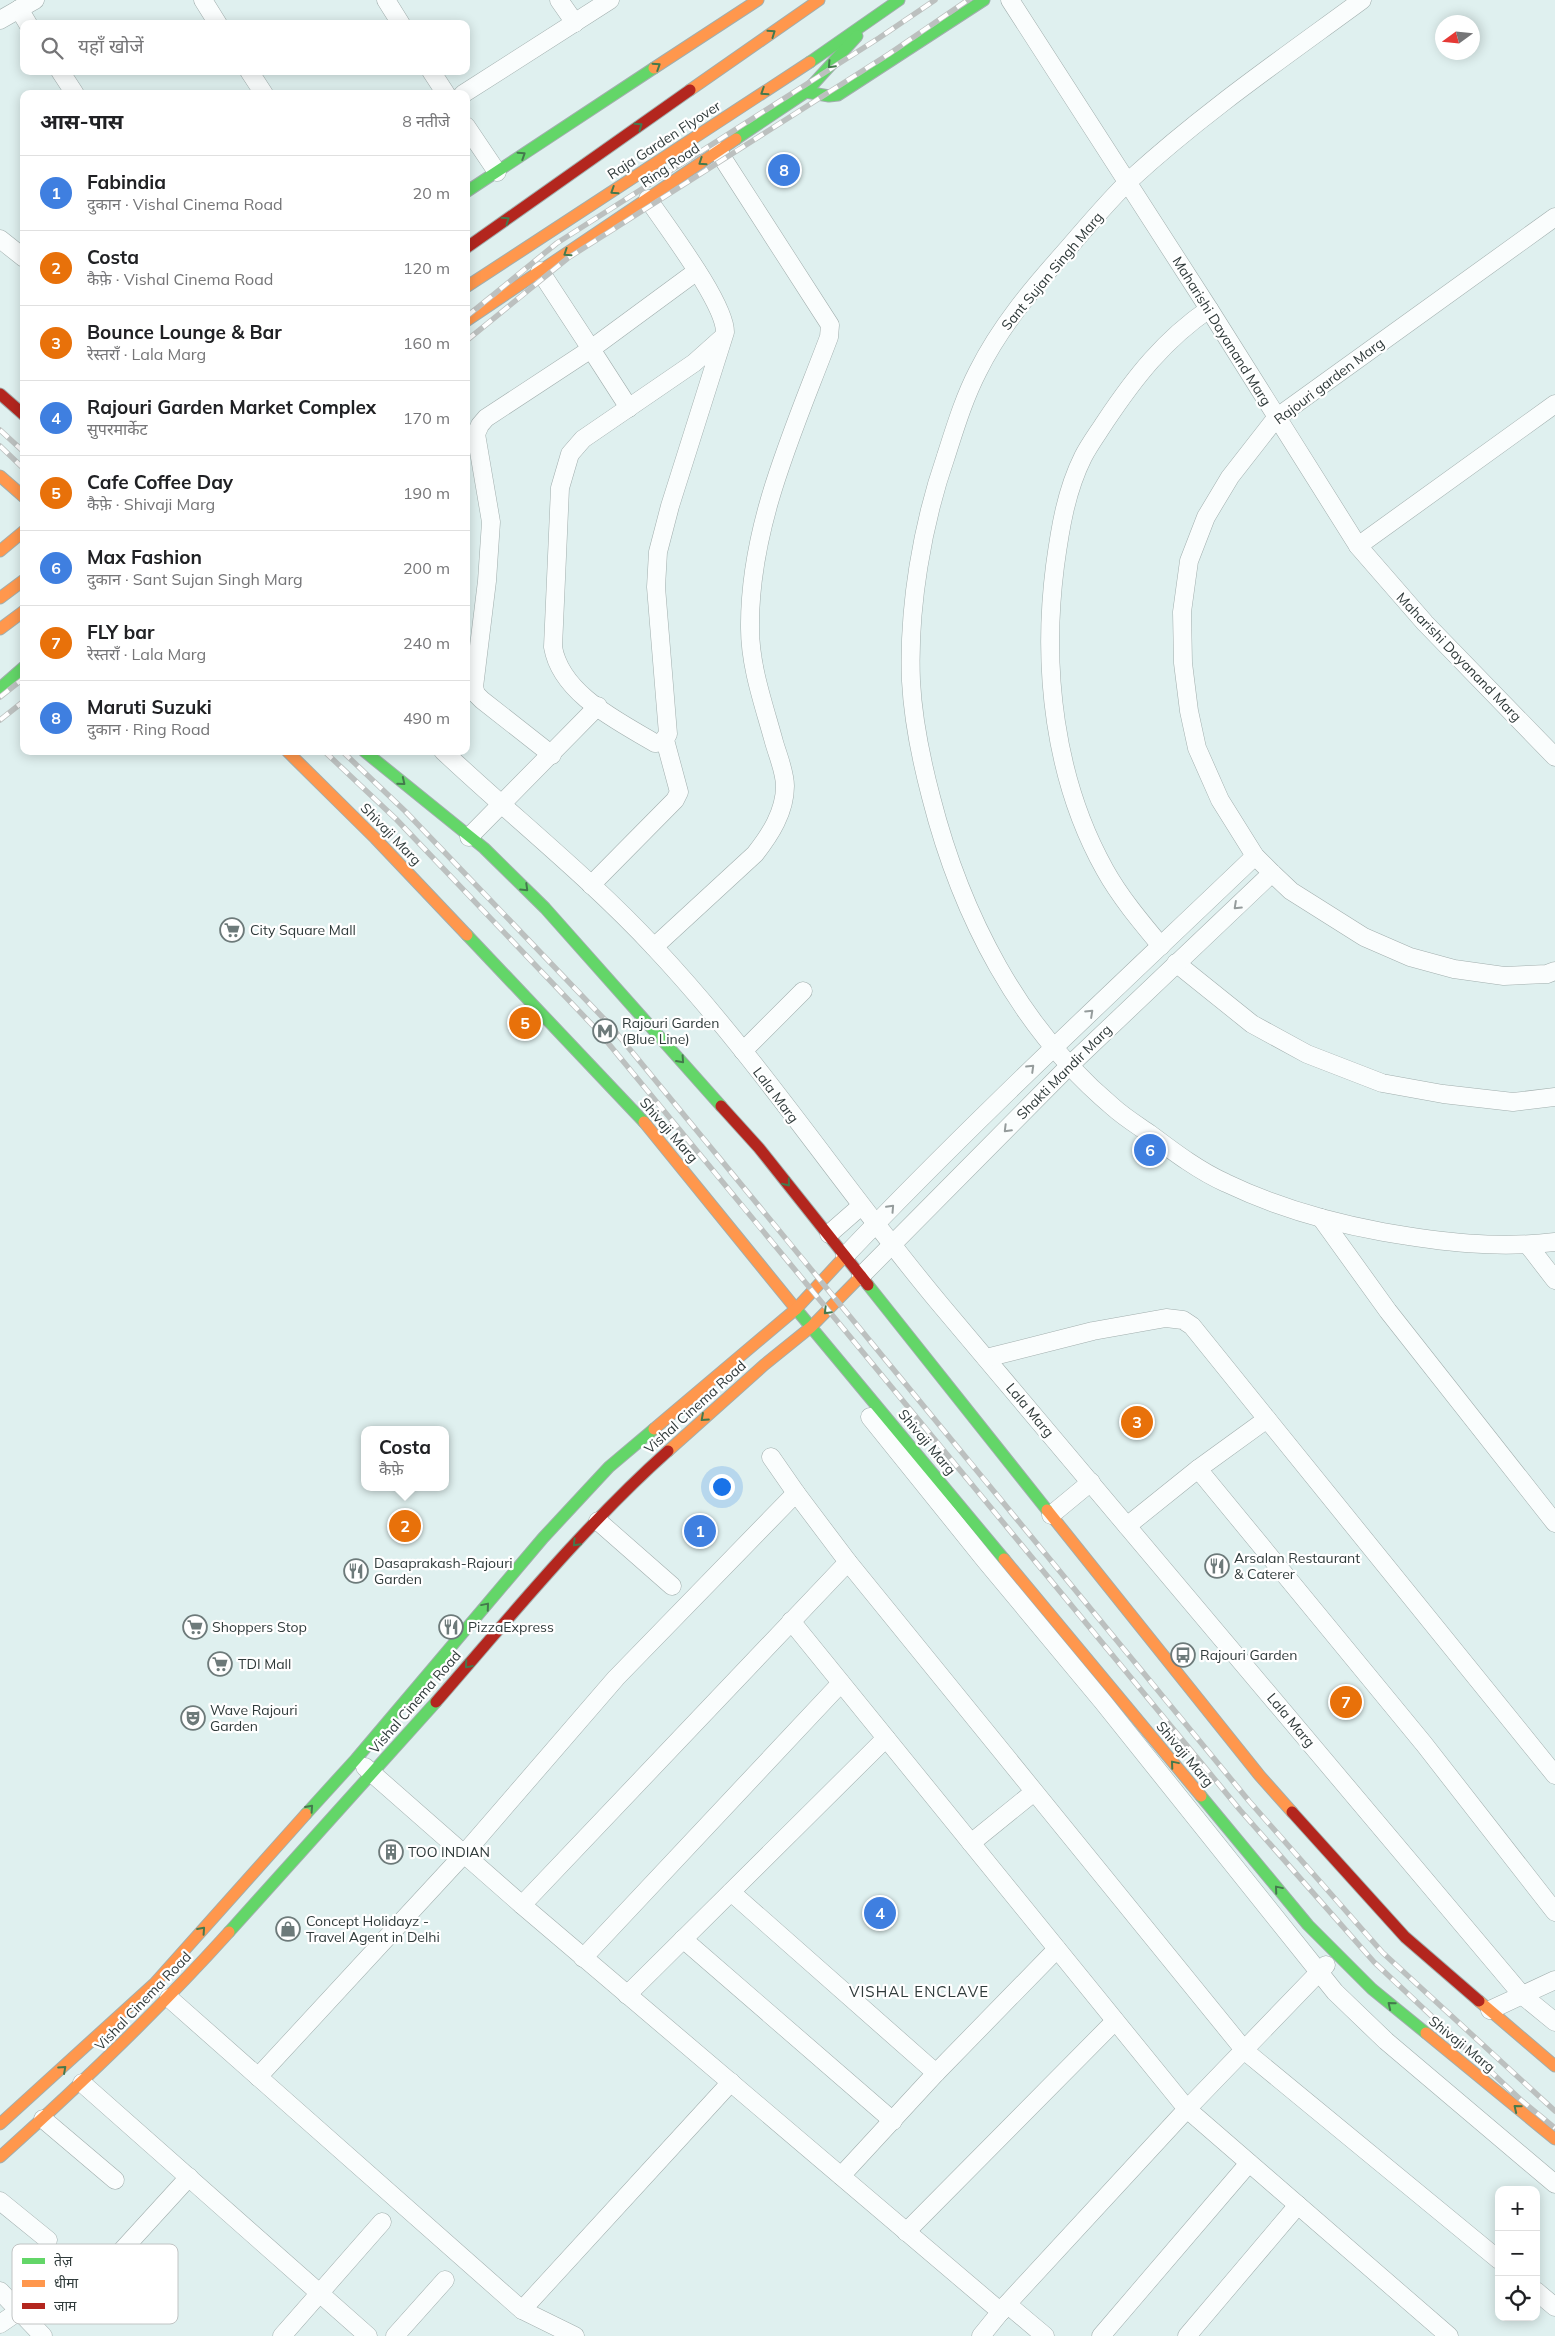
<!DOCTYPE html>
<html lang="hi">
<head>
<meta charset="utf-8">
<style>
  body { margin:0; font-family:Mulish,"Noto Sans Devanagari",sans-serif; background:#f2f2f2; color:#202124 }
  .controls { position:absolute; right:15px; bottom:15px; display:grid; overflow:hidden; border-radius:10px; box-shadow:0 2px 12px #0003 }
  .controls button { width:45px; height:45px; display:grid; place-items:center; padding:0; border:0; border-bottom:1px solid #e0e0e0; background:#fff; color:#202124; font:25px sans-serif }
  .compass { position:absolute; left:1435px; top:15px; width:45px; height:45px; border-radius:50%; background:#fff; box-shadow:0 2px 12px #0003; rotate:255deg }
  .you { position:absolute; left:721px; top:1486px; width:18px; height:18px; margin:-12px; border:4px solid #fff; border-radius:50%; background:#1a73e8; box-shadow:0 0 0 8px #1a73e833 }
  .badge { display:grid; place-items:center; width:32px; height:32px; border-radius:50%; background:#1a73e8; color:#fff; font-size:16px; font-weight:700 }
  .pin { position:absolute; translate:-50% -50%; border:2px solid #fff; box-shadow:0 1px 5px #0006 }
  .popup { position:absolute; left:361px; top:1426px; width:88px; height:65px; box-sizing:border-box; display:grid; place-content:center; border-radius:10px; background:#fff; filter:drop-shadow(0 1px 4px #0005); font-size:16px; white-space:nowrap; color:#757577 }
  .popup b { font-size:19px; color:#202124 }
  .popup::after { content:''; position:absolute; left:50%; top:100%; margin-left:-10px; border:10px solid transparent; border-top-color:#fff }
  .list { margin:0; padding:0; list-style:none }
  h2 { display:flex; justify-content:space-between; align-items:center; height:65px; margin:0; padding:0 20px; font-size:21px }
  h2 small { font-size:16px; font-weight:400; color:#757577 }
  .list li { display:grid; grid-template-columns:32px 1fr auto; gap:15px; align-items:center; box-sizing:border-box; height:75px; padding:0 20px; border-top:1px solid #e0e0e0 }
  .list b { display:block; font-size:19px; white-space:nowrap }
  .list p { margin:0; font-size:16px; white-space:nowrap; color:#757577 }
  .list em { font-size:16px; font-style:normal; color:#757577 }
  .icon { flex:none; width:28px; height:28px; fill:none; stroke:currentColor; stroke-width:2; stroke-linecap:round; stroke-linejoin:round }
  .map { position:relative; flex:none; width:1555px; height:2336px; overflow:hidden }
  .search { position:absolute; background:#fff; box-shadow:0 2px 12px #0003; left:20px; top:20px; width:450px; height:55px; display:flex; align-items:center; gap:12px; box-sizing:border-box; padding:0 18px; border-radius:10px; color:#757577; font-size:19px }
  .panel { position:absolute; background:#fff; box-shadow:0 2px 12px #0003; left:20px; top:90px; width:450px; height:665px; border-radius:10px }
  .map>svg:first-child { display:block }
  .lines { fill:none; stroke-linecap:round; stroke-linejoin:round }
  .street-casing { stroke:#a1aead; stroke-width:19 }
  .fast-casing { stroke:#a1aead; stroke-width:13 }
  .slow-casing { stroke:#a1aead; stroke-width:13 }
  .jam-casing { stroke:#a1aead; stroke-width:13 }
  .street { stroke:#fafdfd; stroke-width:18 }
  .fast { stroke:#63d668; stroke-width:11 }
  .slow { stroke:#ff974d; stroke-width:11 }
  .jam { stroke:#b3261e; stroke-width:11 }
  .rail-casing { stroke:#bcc0bf; stroke-width:5.5 }
  .rail { stroke:#fff; stroke-width:4; stroke-dasharray:11; stroke-linecap:butt }
  .oneway { stroke:#44794d }
  .oneway2 { stroke:#959c9c }
  .labels { text-anchor:middle; stroke-width:4.5; stroke-linejoin:round; paint-order:stroke }
  .street-label { font-size:14px; fill:#303b3b; stroke:#fff }
  .poi-label { font-size:14px; fill:#303b3b; stroke:#fff; text-anchor:start }
  .neighbourhood-label { font-size:15px; letter-spacing:1px; fill:#303b3b; stroke:#fff }
  .key { fill:#fff; stroke:#c1c4c4; stroke-width:1 }
  .key-label { font-size:14px; fill:#303b3b }
</style>
</head>
<body>
<div class="map">
<svg width="1555" height="2336" viewBox="0 0 1555 2336">
  <rect width="100%" height="100%" fill="#dff0ef"/>
  <g class="lines">
    <g class="street-casing">
      <g id="street">
        <polyline points="203,0 218,24"/>
        <polyline points="386,0 401,24"/>
        <polyline points="559,0 575,23"/>
        <polyline points="1010,0 1209,309 1358,546 1425,623 1555,757"/>
        <path d="M1362,0C1283,58 1203,113 1131,179C1107,202 1085,229 1064,253C1031,290 1000,327 978,371C964,398 955,428 946,456C922,525 908,608 911,681C913,721 921,759 931,797C961,915 1019,1028 1113,1107C1124,1117 1137,1125 1150,1134C1174,1152 1199,1171 1226,1183C1276,1207 1329,1222 1383,1232C1441,1242 1496,1249 1555,1242"/>
        <polyline points="19,9 28,24"/>
        <polyline points="0,20 35,0"/>
        <polyline points="60,71 75,94"/>
        <polyline points="249,71 264,94"/>
        <polyline points="431,71 446,94"/>
        <polyline points="463,94 610,0"/>
        <polyline points="466,126 497,172"/>
        <path d="M648,199C666,226 725,303 725,332L670,506L658,552L656,587L668,734L662,742L655,743C618,721 561,694 553,647L560,488L570,454L583,439L694,363L722,338"/>
        <polyline points="1555,217 1276,418 1230,477 1206,517 1189,561 1182,612 1183,663 1189,711 1197,748 1220,800 1255,856 1272,873 1291,891 1364,937 1410,957 1454,969 1504,976 1547,974 1555,971"/>
        <polyline points="0,239 24,258"/>
        <polyline points="540,271 591,349 486,418 480,425 476,434 491,522 487,581 474,687 476,694 482,700 552,755"/>
        <polyline points="629,408 591,349 697,271"/>
        <polyline points="1358,546 1555,404"/>
        <path d="M443,751C513,817 589,877 655,948C759,1059 843,1188 940,1304C1134,1535 1328,1765 1522,1995L1555,2022"/>
        <polyline points="469,837 598,706"/>
        <polyline points="591,885 675,800 679,792 665,740"/>
        <path d="M1161,946C1141,922 1120,897 1105,870C1054,779 1042,668 1055,566C1060,529 1066,491 1083,457C1089,445 1098,433 1105,422C1135,377 1164,340 1209,309"/>
        <path d="M654,947L755,854C770,835 785,812 785,786C785,772 778,756 774,742C764,705 750,667 750,628C749,526 794,430 829,337L830,325L718,151"/>
        <polyline points="1176,963 1252,1024 1307,1054 1382,1083 1443,1094 1513,1102 1555,1097"/>
        <polyline points="743,1051 803,991"/>
        <polyline points="1321,1218 1388,1311 1555,1523"/>
        <polyline points="829,1234 861,1206"/>
        <polyline points="1528,1245 1555,1280"/>
        <path d="M845,1256C977,1117 1117,988 1255,856"/>
        <polyline points="861,1276 1070,1065 1272,873"/>
        <polyline points="986,1358 1093,1331 1166,1318 1183,1320 1192,1326 1267,1419"/>
        <polyline points="870,1417 985,1560 1103,1702 1335,1992 1386,2041 1555,2184"/>
        <polyline points="771,1457 796,1493"/>
        <polyline points="1198,1469 1424,1744 1555,1912"/>
        <polyline points="1051,1515 1091,1482"/>
        <polyline points="598,1521 672,1586"/>
        <polyline points="1127,1526 1198,1469 1267,1419 1555,1775"/>
        <polyline points="791,1621 1187,2109 1449,2336"/>
        <polyline points="365,1767 522,1905 1001,2312"/>
        <polyline points="971,1843 1034,1792"/>
        <polyline points="731,1892 936,2073"/>
        <polyline points="522,1905 848,1562"/>
        <polyline points="683,1939 893,2121"/>
        <polyline points="583,1958 841,1683"/>
        <polyline points="627,1995 886,1738"/>
        <polyline points="169,1998 522,2310 575,2336"/>
        <polyline points="1490,2010 1555,1980"/>
        <polyline points="258,2077 464,1854 616,1678 796,1493 848,1562 1245,2051 1499,2260"/>
        <polyline points="82,2083 368,2336"/>
        <polyline points="43,2119 115,2180"/>
        <polyline points="841,2176 936,2073 1057,1949"/>
        <polyline points="0,2201 48,2240"/>
        <polyline points="906,2232 1115,2021"/>
        <polyline points="106,2268 189,2177"/>
        <polyline points="0,2291 43,2336"/>
        <polyline points="1536,2291 1555,2307"/>
        <polyline points="1007,2304 1045,2336"/>
        <polyline points="522,2310 731,2082"/>
        <polyline points="0,2324 19,2311"/>
        <polyline points="282,2336 382,2222"/>
        <polyline points="395,2336 445,2280"/>
        <polyline points="981,2336 1007,2304 1187,2109 1326,1965"/>
        <polyline points="1101,2336 1249,2163"/>
        <polyline points="1187,2336 1298,2205"/>
      </g>
    </g>
    <g class="fast-casing">
      <g id="fast">
        <polyline points="810,62 899,0"/>
        <polyline points="806,92 829,96 838,95 984,0"/>
        <polyline points="736,139 806,92 857,36"/>
        <polyline points="466,192 654,68"/>
        <polyline points="0,688 24,667"/>
        <polyline points="364,751 484,848 545,908 721,1106"/>
        <polyline points="467,935 644,1122"/>
        <polyline points="868,1285 1047,1510"/>
        <polyline points="796,1309 1004,1559"/>
        <polyline points="1201,1796 1308,1925 1372,1989 1426,2033"/>
        <polyline points="306,1814 356,1759 543,1538 609,1467 654,1429"/>
        <polyline points="229,1932 436,1702"/>
      </g>
    </g>
    <g class="slow-casing">
      <g id="slow">
        <polyline points="654,68 758,0"/>
        <polyline points="690,90 819,0"/>
        <polyline points="466,287 810,62"/>
        <polyline points="466,321 736,139"/>
        <polyline points="0,476 24,497"/>
        <polyline points="0,551 24,531"/>
        <polyline points="0,598 24,580"/>
        <polyline points="0,629 24,611"/>
        <polyline points="287,751 375,838 467,935"/>
        <polyline points="644,1122 796,1309"/>
        <polyline points="654,1429 796,1309 845,1256"/>
        <polyline points="668,1451 764,1365 811,1327 861,1276"/>
        <polyline points="1047,1510 1260,1776 1292,1812"/>
        <polyline points="1004,1559 1201,1796"/>
        <polyline points="1479,2001 1555,2066"/>
        <polyline points="1426,2033 1555,2139"/>
        <polyline points="0,2124 155,1983 306,1814"/>
        <path d="M0,2157C80,2085 157,2012 229,1932"/>
      </g>
    </g>
    <g class="jam-casing">
      <g id="jam">
        <polyline points="466,248 690,90"/>
        <polyline points="0,394 24,415"/>
        <polyline points="721,1106 759,1148 868,1285"/>
        <path d="M436,1702C510,1617 584,1526 668,1451"/>
        <polyline points="1292,1812 1405,1937 1479,2001"/>
      </g>
    </g>
    <use href="#street" class="street"/>
    <use href="#fast" class="fast"/>
    <use href="#slow" class="slow"/>
    <use href="#jam" class="jam"/>
    <g class="rail-casing">
      <g id="rail">
        <polyline points="466,317 557,243 879,38 935,0"/>
        <polyline points="466,341 568,258 889,54 968,0"/>
        <polyline points="0,430 24,452"/>
        <polyline points="0,446 24,469"/>
        <polyline points="0,697 24,678"/>
        <polyline points="0,720 24,701"/>
        <polyline points="324,751 396,819 599,1032 1240,1810 1374,1962 1521,2100 1555,2128"/>
        <polyline points="342,751 405,811 609,1024 1249,1801 1383,1953 1555,2111"/>
      </g>
    </g>
    <use href="#rail" class="rail"/>
  </g>
  <defs><path id="oneway-chevron" d="M-2-3.5L2.5 0L-2 3.5" fill="none" stroke-width="1.6" stroke-linecap="round" stroke-linejoin="round" transform="scale(1.25)"/></defs>
  <g class="oneway">
    <use href="#oneway-chevron" transform="translate(772 33) rotate(-35)"/>
    <use href="#oneway-chevron" transform="translate(831 65) rotate(133)"/>
    <use href="#oneway-chevron" transform="translate(657 66) rotate(-33)"/>
    <use href="#oneway-chevron" transform="translate(764 92) rotate(147)"/>
    <use href="#oneway-chevron" transform="translate(639 126) rotate(-35)"/>
    <use href="#oneway-chevron" transform="translate(522 155) rotate(-33)"/>
    <use href="#oneway-chevron" transform="translate(702 162) rotate(146)"/>
    <use href="#oneway-chevron" transform="translate(614 191) rotate(147)"/>
    <use href="#oneway-chevron" transform="translate(506 220) rotate(-35)"/>
    <use href="#oneway-chevron" transform="translate(567 253) rotate(146)"/>
    <use href="#oneway-chevron" transform="translate(402 782) rotate(39)"/>
    <use href="#oneway-chevron" transform="translate(525 888) rotate(44)"/>
    <use href="#oneway-chevron" transform="translate(681 1060) rotate(48)"/>
    <use href="#oneway-chevron" transform="translate(787 1183) rotate(51)"/>
    <use href="#oneway-chevron" transform="translate(827 1311) rotate(135)"/>
    <use href="#oneway-chevron" transform="translate(704 1418) rotate(138)"/>
    <use href="#oneway-chevron" transform="translate(576 1543) rotate(134)"/>
    <use href="#oneway-chevron" transform="translate(486 1606) rotate(-50)"/>
    <use href="#oneway-chevron" transform="translate(468 1665) rotate(131)"/>
    <use href="#oneway-chevron" transform="translate(1174 1764) rotate(-130)"/>
    <use href="#oneway-chevron" transform="translate(310 1808) rotate(-48)"/>
    <use href="#oneway-chevron" transform="translate(1278 1889) rotate(-130)"/>
    <use href="#oneway-chevron" transform="translate(202 1930) rotate(-48)"/>
    <use href="#oneway-chevron" transform="translate(1391 2005) rotate(-141)"/>
    <use href="#oneway-chevron" transform="translate(63 2069) rotate(-42)"/>
    <use href="#oneway-chevron" transform="translate(1517 2108) rotate(-141)"/>
  </g>
  <g class="oneway2">
    <use href="#oneway-chevron" transform="translate(1237 906) rotate(137)"/>
    <use href="#oneway-chevron" transform="translate(1090 1013) rotate(-43)"/>
    <use href="#oneway-chevron" transform="translate(1031 1068) rotate(-44)"/>
    <use href="#oneway-chevron" transform="translate(1007 1129) rotate(135)"/>
    <use href="#oneway-chevron" transform="translate(891 1208) rotate(-47)"/>
  </g>
  <defs>
    <g id="supermarket-ring" transform="scale(1.25)"><circle r="9.5" fill="#fff" stroke="#6d7a7a" stroke-width="1.5"/><path d="M-6-5.5h2.5l.6 2H6L4.5 2H-2.5L-4.4-4H-6ZM-1.5 3.2a1.3 1.3 0 1 0 .1 0ZM3 3.2a1.3 1.3 0 1 0 .1 0Z" fill="#6d7a7a"/></g>
    <g id="metro-ring" transform="scale(1.25)"><circle r="9.5" fill="#fff" stroke="#6d7a7a" stroke-width="1.5"/><path d="M-5.5 5V-5H-3L0 0L3-5H5.5V5H3V-.5L0 4L-3-.5V5Z" fill="#6d7a7a"/></g>
    <g id="restaurant-ring" transform="scale(1.25)"><circle r="9.5" fill="#fff" stroke="#6d7a7a" stroke-width="1.5"/><path d="M-5-6h1v4h1v-4h1v4h1v-4h1v5L-1.5 .5V6h-2V.5L-5-1ZM5-6V6H3V1.5H1.5Q1.5-4 5-6Z" fill="#6d7a7a"/></g>
    <g id="bus-ring" transform="scale(1.25)"><circle r="9.5" fill="#fff" stroke="#6d7a7a" stroke-width="1.5"/><path d="M-5-6H5V4H4V6H2V4H-2V6H-4V4H-5ZM-3.5-4V0h7V-4ZM-3.5 1.2v1.5H-2V1.2ZM2 1.2v1.5H3.5V1.2Z" fill="#6d7a7a"/></g>
    <g id="theatre-ring" transform="scale(1.25)"><circle r="9.5" fill="#fff" stroke="#6d7a7a" stroke-width="1.5"/><path d="M-5-5.5Q0-4 5-5.5V0Q5 5 0 6Q-5 5-5 0ZM-3.3-2.5H-1v1.5H-3.3ZM1-2.5H3.3v1.5H1ZM-2.8 1Q0 5.5 2.8 1Z" fill="#6d7a7a"/></g>
    <g id="building-ring" transform="scale(1.25)"><circle r="9.5" fill="#fff" stroke="#6d7a7a" stroke-width="1.5"/><path d="M-4-6H4V6H1V3H-1V6H-4ZM-2.5-4.3h1.7v1.8h-1.7ZM.8-4.3h1.7v1.8H.8ZM-2.5-1h1.7V.8h-1.7ZM.8-1h1.7V.8H.8Z" fill="#6d7a7a"/></g>
    <g id="shop-ring" transform="scale(1.25)"><circle r="9.5" fill="#fff" stroke="#6d7a7a" stroke-width="1.5"/><path d="M-5-2.5h2.3a2.7 3.5 0 0 1 5.4 0H5L5.5 6h-11ZM-1.5-2.5h3a1.5 2.3 0 0 0-3 0Z" fill="#6d7a7a"/></g>
  </defs>
  <g fill-rule="evenodd">
    <use href="#supermarket-ring" x="232" y="930"/>
    <use href="#metro-ring" x="605" y="1031"/>
    <use href="#restaurant-ring" x="1217" y="1566"/>
    <use href="#restaurant-ring" x="356" y="1571"/>
    <use href="#supermarket-ring" x="195" y="1627"/>
    <use href="#restaurant-ring" x="451" y="1627"/>
    <use href="#bus-ring" x="1183" y="1655"/>
    <use href="#supermarket-ring" x="220" y="1664"/>
    <use href="#theatre-ring" x="193" y="1718"/>
    <use href="#building-ring" x="391" y="1852"/>
    <use href="#shop-ring" x="288" y="1929"/>
  </g>
  <g class="labels">
    <g class="street-label">
      <text transform="translate(664 140) rotate(-33)" y="5">Raja Garden Flyover</text>
      <text transform="translate(670 165) rotate(-34)" y="5">Ring Road</text>
      <text transform="translate(1052 271) rotate(-50)" y="5">Sant Sujan Singh Marg</text>
      <text transform="translate(1222 331) rotate(58)" y="5">Maharishi Dayanand Marg</text>
      <text transform="translate(1329 381) rotate(-37)" y="5">Rajouri garden Marg</text>
      <text transform="translate(1459 657) rotate(46)" y="5">Maharishi Dayanand Marg</text>
      <text transform="translate(391 834) rotate(46)" y="5">Shivaji Marg</text>
      <text transform="translate(1064 1072) rotate(-45)" y="5">Shakti Mandir Marg</text>
      <text transform="translate(776 1095) rotate(53)" y="5">Lala Marg</text>
      <text transform="translate(669 1130) rotate(49)" y="5">Shivaji Marg</text>
      <text transform="translate(695 1407) rotate(-42)" y="5">Vishal Cinema Road</text>
      <text transform="translate(1030 1410) rotate(50)" y="5">Lala Marg</text>
      <text transform="translate(927 1442) rotate(50)" y="5">Shivaji Marg</text>
      <text transform="translate(415 1702) rotate(-49)" y="5">Vishal Cinema Road</text>
      <text transform="translate(1291 1720) rotate(50)" y="5">Lala Marg</text>
      <text transform="translate(1185 1754) rotate(50)" y="5">Shivaji Marg</text>
      <text transform="translate(143 2001) rotate(-46)" y="5">Vishal Cinema Road</text>
      <text transform="translate(1462 2044) rotate(39)" y="5">Shivaji Marg</text>
    </g>
    <g class="poi-label">
      <text x="250" y="935">City Square Mall</text>
      <text x="622" y="1028">Rajouri Garden<tspan x="622" dy="16">(Blue Line)</tspan></text>
      <text x="1234" y="1563">Arsalan Restaurant<tspan x="1234" dy="16">&amp; Caterer</tspan></text>
      <text x="374" y="1568">Dasaprakash-Rajouri<tspan x="374" dy="16">Garden</tspan></text>
      <text x="212" y="1632">Shoppers Stop</text>
      <text x="468" y="1632">PizzaExpress</text>
      <text x="1200" y="1660">Rajouri Garden</text>
      <text x="238" y="1669">TDI Mall</text>
      <text x="210" y="1715">Wave Rajouri<tspan x="210" dy="16">Garden</tspan></text>
      <text x="408" y="1857">TOO INDIAN</text>
      <text x="306" y="1926">Concept Holidayz -<tspan x="306" dy="16">Travel Agent in Delhi</tspan></text>
    </g>
    <g class="neighbourhood-label">
      <text x="919" y="1997">VISHAL ENCLAVE</text>
    </g>
  </g>
  <rect x="12" y="2244" width="166" height="80" rx="8" class="key"/>
  <rect x="22" y="2258" width="23" height="6" fill="#63d668"/>
  <rect x="22" y="2280" width="23" height="7" fill="#ff974d"/>
  <rect x="22" y="2303" width="23" height="6" fill="#b3261e"/>
  <g class="key-label">
    <text x="54" y="2266">तेज़</text>
    <text x="54" y="2288">धीमा</text>
    <text x="54" y="2311">जाम</text>
  </g>
</svg>
<div class="controls">
<button>+</button>
<button>−</button>
<button><svg class="icon" aria-label="locate" viewBox="0 0 24 24"><circle cx="12" cy="12" r="6"/><path d="M12 2v4M12 18v4M2 12h4M18 12h4"/></svg></button>
</div>
<svg class="compass" viewBox="-18 -18 36 36"><path d="M0-13l5 13h-10z" fill="#e53935"/><path d="M0 13l5-13h-10z" fill="#757577"/></svg>
<div class="you"></div>
<div class="pin badge" style="left:700px;top:1531px;background:#3f7fe0">1</div>
<div class="pin badge" style="left:405px;top:1526px;background:#e8710a">2</div>
<div class="popup"><b>Costa</b>कैफ़े</div>
<div class="pin badge" style="left:1137px;top:1422px;background:#e8710a">3</div>
<div class="pin badge" style="left:880px;top:1913px;background:#3f7fe0">4</div>
<div class="pin badge" style="left:525px;top:1023px;background:#e8710a">5</div>
<div class="pin badge" style="left:1150px;top:1150px;background:#3f7fe0">6</div>
<div class="pin badge" style="left:1346px;top:1702px;background:#e8710a">7</div>
<div class="pin badge" style="left:784px;top:170px;background:#3f7fe0">8</div>
<div class="search"><svg class="icon" aria-label="search" viewBox="0 0 24 24"><circle cx="10" cy="10" r="6"/><path d="M15 15l6 6"/></svg>यहाँ खोजें</div>
<section class="panel">
<h2>आस-पास<small>8 नतीजे</small></h2>
<ul class="list">
<li><span class="badge" style="background:#3f7fe0">1</span><div><b>Fabindia</b><p>दुकान · Vishal Cinema Road</p></div><em>20 m</em></li>
<li><span class="badge" style="background:#e8710a">2</span><div><b>Costa</b><p>कैफ़े · Vishal Cinema Road</p></div><em>120 m</em></li>
<li><span class="badge" style="background:#e8710a">3</span><div><b>Bounce Lounge &amp; Bar</b><p>रेस्तराँ · Lala Marg</p></div><em>160 m</em></li>
<li><span class="badge" style="background:#3f7fe0">4</span><div><b>Rajouri Garden Market Complex</b><p>सुपरमार्केट</p></div><em>170 m</em></li>
<li><span class="badge" style="background:#e8710a">5</span><div><b>Cafe Coffee Day</b><p>कैफ़े · Shivaji Marg</p></div><em>190 m</em></li>
<li><span class="badge" style="background:#3f7fe0">6</span><div><b>Max Fashion</b><p>दुकान · Sant Sujan Singh Marg</p></div><em>200 m</em></li>
<li><span class="badge" style="background:#e8710a">7</span><div><b>FLY bar</b><p>रेस्तराँ · Lala Marg</p></div><em>240 m</em></li>
<li><span class="badge" style="background:#3f7fe0">8</span><div><b>Maruti Suzuki</b><p>दुकान · Ring Road</p></div><em>490 m</em></li>
</ul>
</section>
</div>
</body>
</html>
